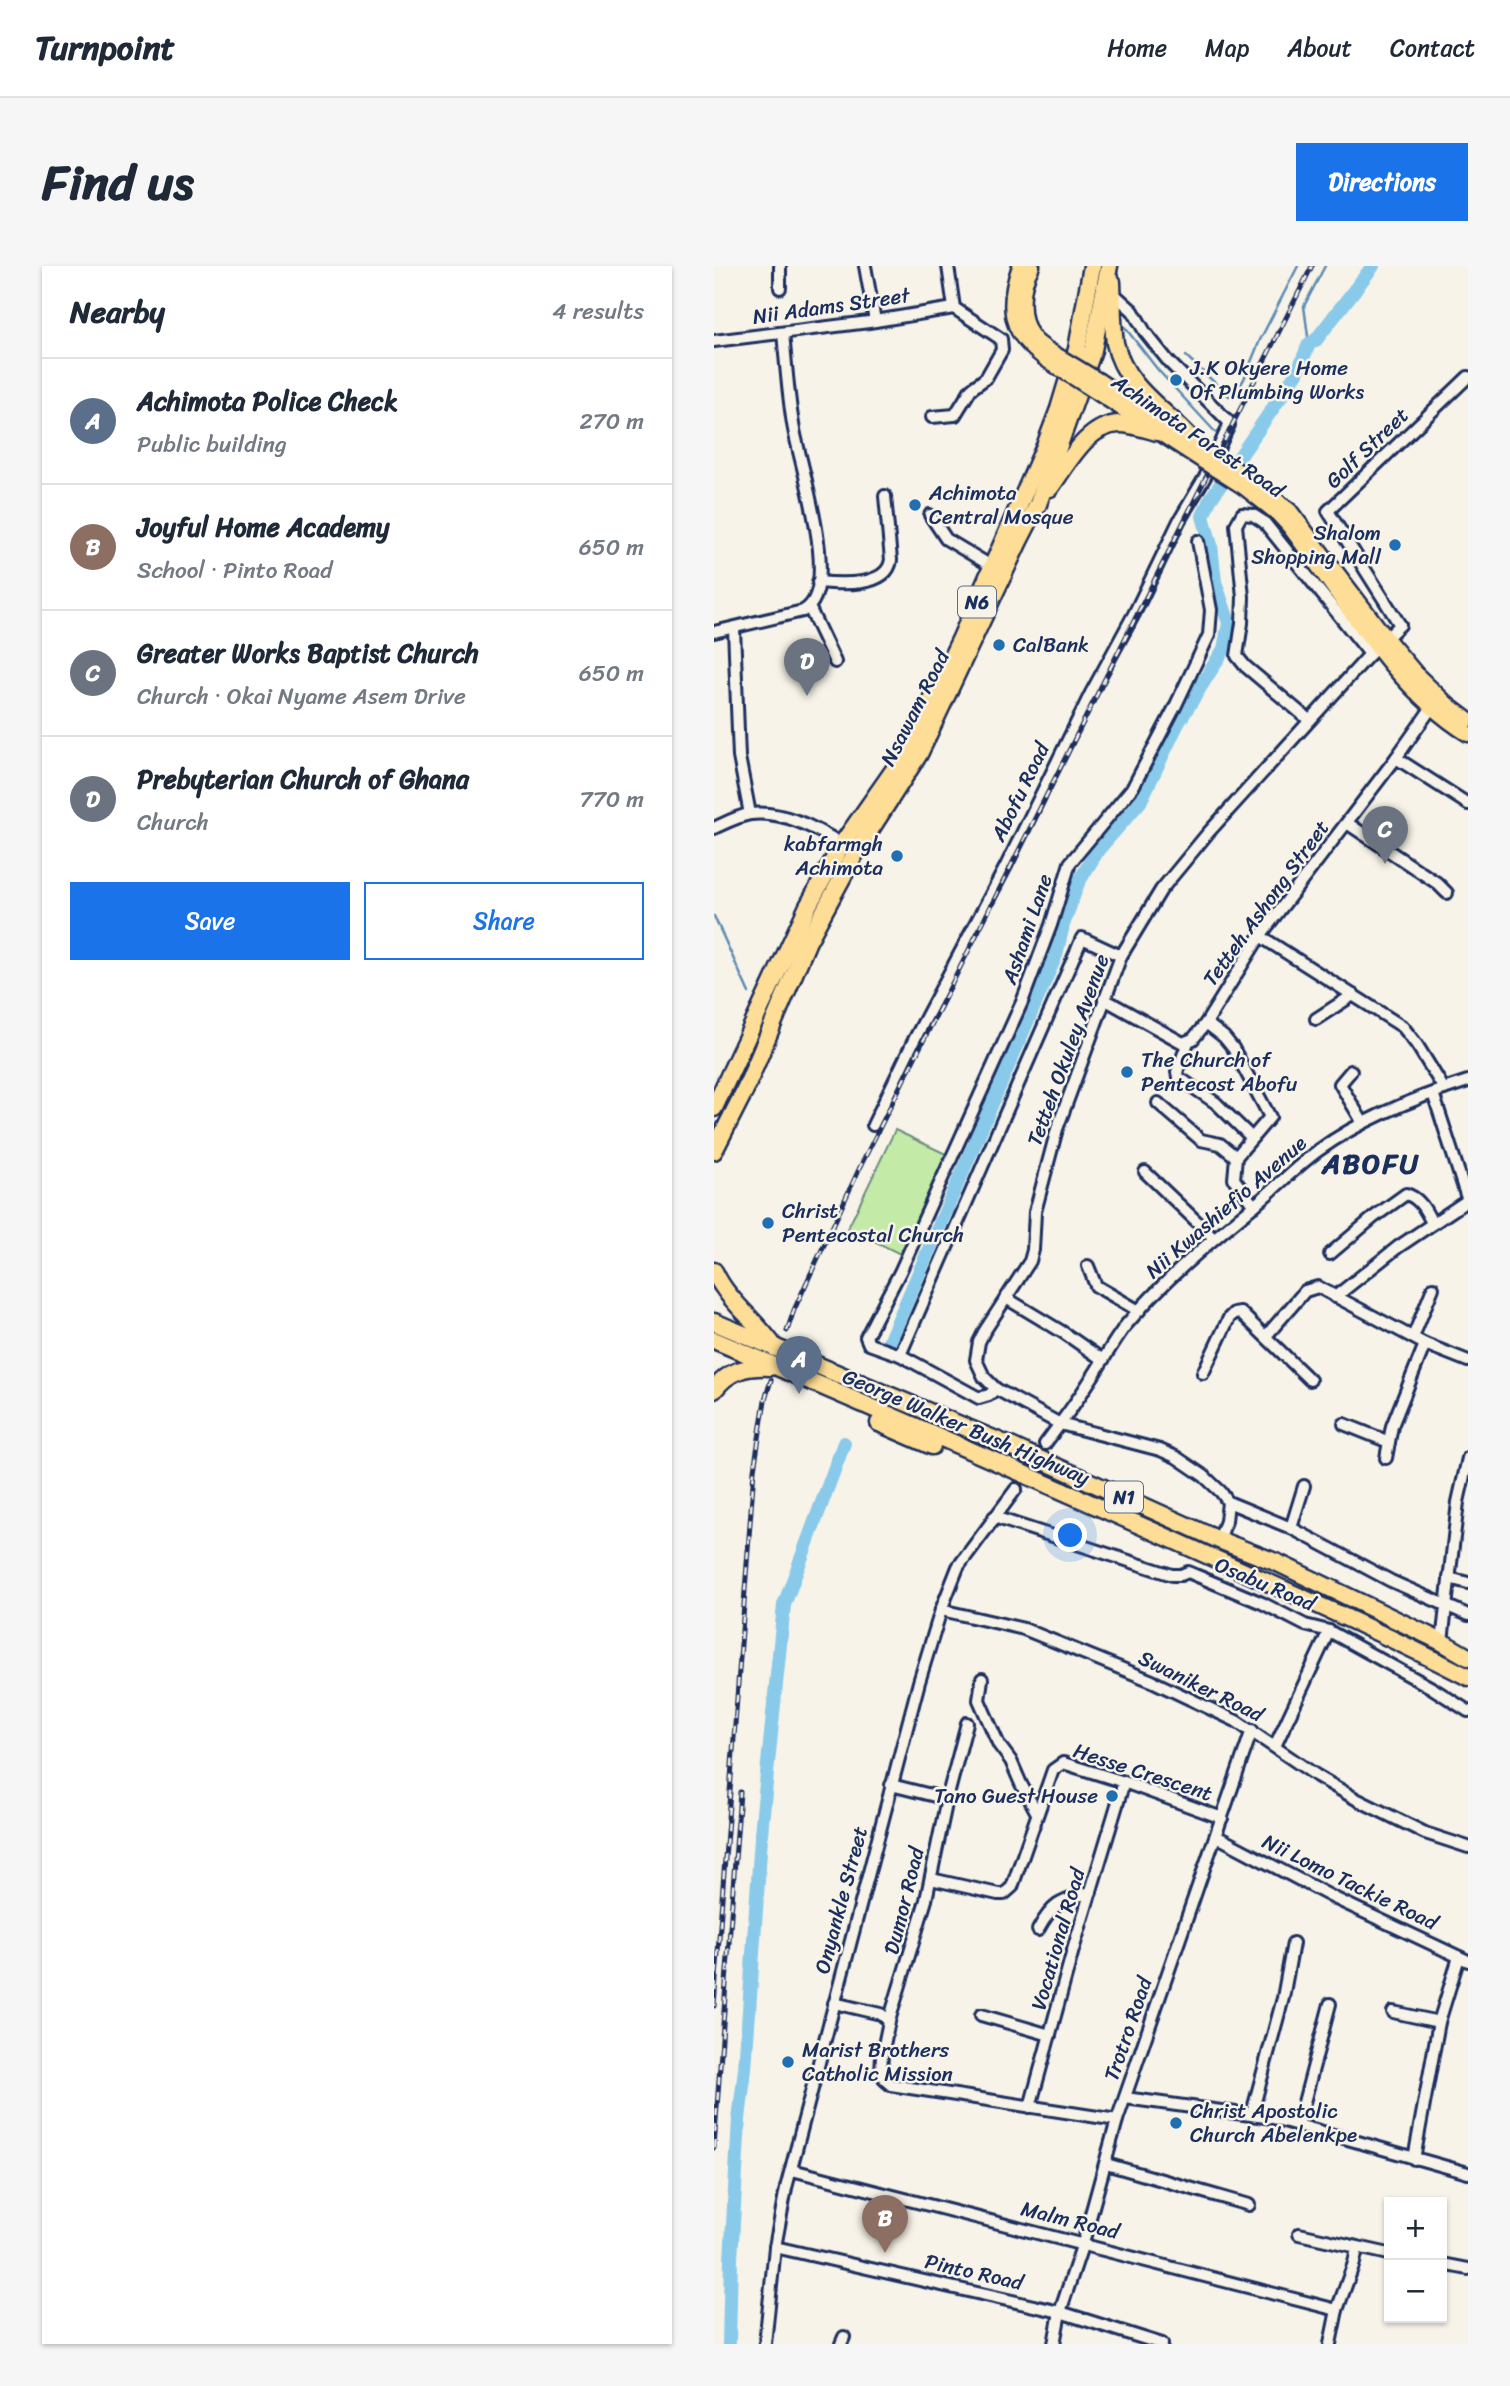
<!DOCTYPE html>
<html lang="en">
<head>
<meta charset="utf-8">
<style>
  body { margin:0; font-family:Sriracha,sans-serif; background:#f6f6f7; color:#1f2937 }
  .controls { position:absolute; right:21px; bottom:21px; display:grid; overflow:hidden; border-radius:0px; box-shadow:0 2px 5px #0004 }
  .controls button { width:63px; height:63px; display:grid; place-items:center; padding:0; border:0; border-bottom:2px solid #e0e1e3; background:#fff; color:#1f2937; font:35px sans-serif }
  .you { position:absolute; left:357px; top:1270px; width:24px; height:24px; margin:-18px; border:5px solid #fff; border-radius:50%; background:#1a73e8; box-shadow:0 0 0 10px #1a73e833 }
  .badge { display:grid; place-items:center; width:46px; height:46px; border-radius:50%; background:#1a73e8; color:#fff; font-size:23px; font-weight:700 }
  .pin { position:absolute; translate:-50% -58px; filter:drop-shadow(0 2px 4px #0008) }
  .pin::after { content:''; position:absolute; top:37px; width:24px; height:21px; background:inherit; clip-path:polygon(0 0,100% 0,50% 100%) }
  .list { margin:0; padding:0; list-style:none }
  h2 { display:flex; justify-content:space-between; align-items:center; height:91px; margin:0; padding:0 28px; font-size:30px }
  h2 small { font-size:23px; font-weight:400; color:#747a83 }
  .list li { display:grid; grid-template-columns:46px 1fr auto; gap:21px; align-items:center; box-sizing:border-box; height:126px; padding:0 28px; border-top:2px solid #e0e1e3 }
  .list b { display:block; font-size:26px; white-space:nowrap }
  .list p { margin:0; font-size:23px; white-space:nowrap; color:#747a83 }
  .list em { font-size:23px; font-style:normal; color:#747a83 }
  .actions { display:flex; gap:14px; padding:21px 28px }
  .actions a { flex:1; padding:16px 0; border:2px solid #1a73e8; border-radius:0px; text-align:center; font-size:24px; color:#1a73e8 }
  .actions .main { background:#1a73e8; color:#fff }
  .map { position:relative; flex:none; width:754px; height:2078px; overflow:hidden; border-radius:0px }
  header { display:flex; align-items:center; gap:42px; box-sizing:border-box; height:98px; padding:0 35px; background:#fff; border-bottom:2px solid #e0e1e3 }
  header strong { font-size:33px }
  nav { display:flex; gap:38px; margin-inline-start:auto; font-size:24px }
  .intro { display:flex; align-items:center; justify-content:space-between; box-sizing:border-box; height:168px; padding:0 42px }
  h1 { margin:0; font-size:49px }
  .button { padding:18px 32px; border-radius:0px; background:#1a73e8; color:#fff; font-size:24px; font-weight:700 }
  main { display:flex; gap:42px; padding:0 42px }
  aside { flex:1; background:#fff; border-radius:0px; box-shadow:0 2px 5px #0004 }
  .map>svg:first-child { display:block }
  .green { fill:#c3eba7; stroke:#6f8d82; stroke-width:2 }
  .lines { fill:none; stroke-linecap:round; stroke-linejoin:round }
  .stream { stroke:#5d8cb2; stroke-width:2.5 }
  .river { stroke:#89caea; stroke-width:14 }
  .minor-tunnel { stroke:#cbcccc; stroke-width:10; stroke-dasharray:10 5; stroke-linecap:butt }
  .minor-casing { stroke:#1b2f5e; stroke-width:16 }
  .major-casing { stroke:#1b2f5e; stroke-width:19 }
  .highway-casing { stroke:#1b2f5e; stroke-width:21 }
  .minor { stroke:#f7f3e8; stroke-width:10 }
  .major { stroke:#fedd96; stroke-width:14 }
  .highway { stroke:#fedd96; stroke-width:16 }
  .rail-casing { stroke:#1b2f5e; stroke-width:5 }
  .rail { stroke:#f7f3e8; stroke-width:2.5; stroke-dasharray:8; stroke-linecap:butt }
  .major-bridge-casing { stroke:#1b2f5e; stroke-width:19; stroke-linecap:butt }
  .major-bridge { stroke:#fedd96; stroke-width:14 }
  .poi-dot { fill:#1f6fb2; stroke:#f7f3e8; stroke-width:2.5 }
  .labels { text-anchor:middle; stroke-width:5; stroke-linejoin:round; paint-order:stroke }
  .shield { fill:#f7f3e8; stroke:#5d6a87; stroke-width:2 }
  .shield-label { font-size:19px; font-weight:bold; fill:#1b2f5e }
  .street-label { font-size:21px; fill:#1b2f5e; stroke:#f7f3e8 }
  .poi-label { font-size:21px; fill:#1b2f5e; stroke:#f7f3e8; text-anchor:start }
  .district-label { font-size:28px; font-weight:bold; letter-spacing:2px; fill:#1b2f5e; stroke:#f7f3e8 }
</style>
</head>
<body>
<header>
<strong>Turnpoint</strong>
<nav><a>Home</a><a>Map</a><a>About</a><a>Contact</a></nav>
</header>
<div class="intro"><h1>Find us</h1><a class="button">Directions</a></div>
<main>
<aside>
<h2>Nearby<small>4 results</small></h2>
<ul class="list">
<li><span class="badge" style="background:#5c6f8a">A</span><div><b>Achimota Police Check</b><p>Public building</p></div><em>270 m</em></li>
<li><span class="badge" style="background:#8d6e63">B</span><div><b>Joyful Home Academy</b><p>School · Pinto Road</p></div><em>650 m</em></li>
<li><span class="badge" style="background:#6b7280">C</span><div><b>Greater Works Baptist Church</b><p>Church · Okai Nyame Asem Drive</p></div><em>650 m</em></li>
<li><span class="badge" style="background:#6b7280">D</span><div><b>Prebyterian Church of Ghana</b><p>Church</p></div><em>770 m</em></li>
</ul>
<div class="actions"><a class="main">Save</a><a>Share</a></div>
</aside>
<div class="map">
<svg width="754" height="2078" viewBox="0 0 754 2078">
  <rect width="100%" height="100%" fill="#f7f3e8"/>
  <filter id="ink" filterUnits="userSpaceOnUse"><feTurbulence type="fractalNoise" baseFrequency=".0143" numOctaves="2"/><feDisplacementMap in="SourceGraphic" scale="14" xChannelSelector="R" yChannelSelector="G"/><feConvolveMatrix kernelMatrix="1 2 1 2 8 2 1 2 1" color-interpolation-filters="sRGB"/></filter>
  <g filter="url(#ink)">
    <polygon class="green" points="181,864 234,889 186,988 134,962"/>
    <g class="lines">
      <g class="stream">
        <polyline points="403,11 403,0"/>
        <polyline points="406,55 444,104 504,169"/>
        <polyline points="595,78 590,40 611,0"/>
        <polyline points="472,90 515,130 521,128 530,113 546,74 584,0"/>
        <polyline points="0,650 35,727"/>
      </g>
      <g class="river">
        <polyline points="172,1083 342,689 349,659 364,617 384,584 426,536 464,457 510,383 515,357 501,316 497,279 489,250 496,234 583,107 595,78 602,74 659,0"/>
        <polyline points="15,2078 17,1993 25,1853 31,1803 48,1557 70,1339 130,1177"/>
      </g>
      <polyline class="minor-tunnel" points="302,1223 331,1178"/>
      <g class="minor-casing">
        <g id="minor">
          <polyline points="151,0 161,55"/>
          <polyline points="234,0 240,42"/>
          <polyline points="66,22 66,0"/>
          <polyline points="0,75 155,56 240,42"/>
          <polyline points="754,111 614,245 686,359 656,388 494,567 447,624 407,690 343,863 321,946 319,984 316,995 270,1066 265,1076 262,1094 270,1111 282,1123 346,1158 446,1184 462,1191 490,1210 507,1226 514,1236 577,1262 677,1315 754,1349"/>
          <polyline points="218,151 241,149 257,123 272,112 288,84 287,73 240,42"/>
          <polyline points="216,249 232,273 279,301"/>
          <path d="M104,316C125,318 173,322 177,294L171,230"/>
          <polyline points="95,341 121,396"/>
          <polyline points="20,362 25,491 36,548"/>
          <path d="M0,366L89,345C130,324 84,194 79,158C74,128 72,97 69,67"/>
          <polyline points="595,454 531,400 523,390 528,357 529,331 522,259 528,248 539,249 550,256 656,388"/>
          <polyline points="682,492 754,538"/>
          <polyline points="633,557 723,617 733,627"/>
          <path d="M0,562C11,557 24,550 36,548C69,544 101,562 128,578"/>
          <polyline points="546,670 689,761 703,779 730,823"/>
          <polyline points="390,733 469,777 479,773 492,757 546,670 682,492 718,441"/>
          <polyline points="602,753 639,729"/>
          <polyline points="492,757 510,771 519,782 556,851 522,891 520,913 540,940"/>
          <polyline points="474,776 463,806 464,811 502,837 538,872"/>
          <polyline points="637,805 626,818 649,857"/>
          <polyline points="719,827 754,935"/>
          <polyline points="444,837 487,874 506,878 522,891"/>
          <polyline points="159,859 200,774 292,600 377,427 420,348 465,255 491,211 515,159 514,155 455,96 431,66 419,45 399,27"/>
          <polyline points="431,906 500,972"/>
          <path d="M616,988L660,951L692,928C706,932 712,945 718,957"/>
          <polyline points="374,1000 382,1020 425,1045"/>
          <polyline points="621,1031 684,981 754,934"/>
          <polyline points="292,1032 350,1067 389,1094"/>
          <polyline points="552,1070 591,1025 604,1021 711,1078 754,1095"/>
          <polyline points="699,1071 719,1022"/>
          <polyline points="186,1089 368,672 407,690"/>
          <polyline points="489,1107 515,1052 520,1047 526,1046 596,1114"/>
          <polyline points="282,1123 275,1129 265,1132 186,1089 155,1078 152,1071 186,1006 308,736 337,659 356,597 419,521 461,441 495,369 497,344 484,275"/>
          <polyline points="630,1158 675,1176"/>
          <path d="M331,1178C347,1157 363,1135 377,1113C389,1095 399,1076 412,1059C448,1016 493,978 536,943C560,924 580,902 605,884C648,853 703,831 754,815"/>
          <polyline points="672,1192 678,1160 711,1078"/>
          <polyline points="280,1251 458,1309 467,1309 474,1306 548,1337 591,1359 615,1365 718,1422 754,1445"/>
          <polyline points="577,1262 590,1220"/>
          <polyline points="505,1274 512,1255 514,1236"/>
          <polyline points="735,1312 754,1317"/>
          <polyline points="227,1344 310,1363 438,1415 522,1455 603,1510 642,1533 711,1567 754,1581"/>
          <polyline points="728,1376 744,1236 754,1192"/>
          <polyline points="268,1413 265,1434 285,1479 297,1495 307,1518 323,1547"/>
          <polyline points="253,1457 233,1533 212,1634 175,1755 168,1789 167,1806 171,1814 177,1819 403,1854"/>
          <polyline points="561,1480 615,1365"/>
          <polyline points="177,1519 233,1533"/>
          <polyline points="502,1570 620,1632 754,1695"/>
          <polyline points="217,1613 284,1628 290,1628 298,1621 339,1504 349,1497 410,1516 508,1552"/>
          <path d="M324,1664C339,1636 348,1635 377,1626"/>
          <polyline points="120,1737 167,1748 175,1755"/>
          <polyline points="679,1746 725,1756"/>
          <polyline points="267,1749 336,1769"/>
          <polyline points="411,1832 559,1852 754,1907"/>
          <polyline points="316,1841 359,1684 410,1516"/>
          <polyline points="538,1847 569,1732 579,1677"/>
          <polyline points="584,1859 616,1738"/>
          <polyline points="700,1893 725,1756 745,1691"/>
          <polyline points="392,1898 535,1939"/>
          <polyline points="78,1904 623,2044"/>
          <polyline points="585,1968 675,1988"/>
          <polyline points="61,1981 346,2046 448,2078"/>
          <polyline points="728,1998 754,2003"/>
          <polyline points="51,2078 61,1981 72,1922 205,1416 227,1344 244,1301 302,1223"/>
          <polyline points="127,2078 130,2071"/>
          <polyline points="340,2078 346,2046 369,1977 403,1854 538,1464"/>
          <polyline points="616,2078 623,2044 640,1997 643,1982"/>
        </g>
      </g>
      <g class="major-casing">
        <g id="major">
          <path d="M306,0C288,51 301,75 345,102"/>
          <path d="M318,0C306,21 304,54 320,73C327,81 338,86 347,92"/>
          <polyline points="385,115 466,168"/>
          <polyline points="381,125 489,195"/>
          <polyline points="536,213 576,245 672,372 703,409 734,439 754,454"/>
          <path d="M530,221L563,247L575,260C627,328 680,423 754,468"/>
        </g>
      </g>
      <g class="highway-casing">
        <g id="highway">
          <path d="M398,16C399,37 398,57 401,77C411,124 455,145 483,179"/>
          <path d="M336,222C353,199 373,158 406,158C418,158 432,163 443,166"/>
          <polyline points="0,842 94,640 128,578 189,491 247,372 331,180 345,143 363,83 378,0"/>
          <polyline points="0,885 31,824 94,675 142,586 205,488 305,275 324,238 379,84 395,0"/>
          <path d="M0,1005C14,1036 42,1054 61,1082"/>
          <polyline points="0,1056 301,1182 505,1274 564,1297 728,1376 754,1391"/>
          <path d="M0,1074C156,1140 311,1208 466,1277C563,1321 660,1362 754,1411"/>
          <path d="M0,1124C15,1104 32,1100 56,1101"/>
          <polyline points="165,1157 218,1180"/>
        </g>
      </g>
      <use href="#minor" class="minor"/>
      <use href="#major" class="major"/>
      <use href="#highway" class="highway"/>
      <g class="rail-casing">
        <g id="rail">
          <polyline points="73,1065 80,1044 147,899 598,0"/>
          <polyline points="0,1740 40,1204 51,1134 57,1114"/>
          <polyline points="0,1882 26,1526"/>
        </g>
      </g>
      <use href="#rail" class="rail"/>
      <g class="major-bridge-casing">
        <g id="major-bridge">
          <polyline points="347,92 385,115"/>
          <polyline points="345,102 381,125"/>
          <polyline points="494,186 536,213"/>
          <polyline points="489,195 530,221"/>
        </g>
      </g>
      <use href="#major-bridge" class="major-bridge"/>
    </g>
  </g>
  <g class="poi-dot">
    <circle cx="462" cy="114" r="7"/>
    <circle cx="201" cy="239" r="7"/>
    <circle cx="681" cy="279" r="7"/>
    <circle cx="285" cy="379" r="7"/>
    <circle cx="183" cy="590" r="7"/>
    <circle cx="413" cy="806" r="7"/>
    <circle cx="54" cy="957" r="7"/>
    <circle cx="398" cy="1530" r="7"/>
    <circle cx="74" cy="1796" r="7"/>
    <circle cx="462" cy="1857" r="7"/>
  </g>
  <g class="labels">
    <g class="shield">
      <rect x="244" y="320.5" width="38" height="31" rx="5"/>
      <rect x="391" y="1215.5" width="38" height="31" rx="5"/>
    </g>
    <g class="shield-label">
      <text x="263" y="343">N6</text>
      <text x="410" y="1238">N1</text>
    </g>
    <g class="street-label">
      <text transform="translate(117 40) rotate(-8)" y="7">Nii Adams Street</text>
      <text transform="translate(484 170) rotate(34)" y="7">Achimota Forest Road</text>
      <text transform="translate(653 182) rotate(-44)" y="7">Golf Street</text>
      <text transform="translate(201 442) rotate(-63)" y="7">Nsawam Road</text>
      <text transform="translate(306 526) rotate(-64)" y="7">Abofu Road</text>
      <text transform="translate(552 637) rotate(-54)" y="7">Tetteh Ashong Street</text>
      <text transform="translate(313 663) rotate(-71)" y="7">Ashami Lane</text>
      <text transform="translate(354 784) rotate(-70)" y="7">Tetteh Okuley Avenue</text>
      <text transform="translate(512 941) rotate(-41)" y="7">Nii Kwashiefio Avenue</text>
      <text transform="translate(252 1161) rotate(23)" y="7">George Walker Bush Highway</text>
      <text transform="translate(551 1318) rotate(23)" y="7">Osabu Road</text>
      <text transform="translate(487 1420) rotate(26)" y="7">Swaniker Road</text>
      <text transform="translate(429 1506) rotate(18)" y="7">Hesse Crescent</text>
      <text transform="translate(636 1616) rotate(26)" y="7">Nii Lomo Tackie Road</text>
      <text transform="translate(127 1634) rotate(-75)" y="7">Onyankle Street</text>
      <text transform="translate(190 1635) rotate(-76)" y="7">Dumor Road</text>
      <text transform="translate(344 1673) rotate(-74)" y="7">Vocational Road</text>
      <text transform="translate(414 1763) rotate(-71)" y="7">Trotro Road</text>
      <text transform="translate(356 1954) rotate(14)" y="7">Malm Road</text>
      <text transform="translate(260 2006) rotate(13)" y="7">Pinto Road</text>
    </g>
    <g class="poi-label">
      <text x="476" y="109">J.K Okyere Home<tspan x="476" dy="24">Of Plumbing Works</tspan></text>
      <text x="215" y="234">Achimota<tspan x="215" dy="24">Central Mosque</tspan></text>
      <text x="667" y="274" text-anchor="end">Shalom<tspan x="667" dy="24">Shopping Mall</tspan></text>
      <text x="299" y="386">CalBank</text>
      <text x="169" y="585" text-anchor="end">kabfarmgh<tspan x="169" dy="24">Achimota</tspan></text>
      <text x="427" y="801">The Church of<tspan x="427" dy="24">Pentecost Abofu</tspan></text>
      <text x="68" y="952">Christ<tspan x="68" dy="24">Pentecostal Church</tspan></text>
      <text x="384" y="1537" text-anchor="end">Tano Guest House</text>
      <text x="88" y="1791">Marist Brothers<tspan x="88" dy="24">Catholic Mission</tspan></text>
      <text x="476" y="1852">Christ Apostolic<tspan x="476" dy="24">Church Abelenkpe</tspan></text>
    </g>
    <g class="district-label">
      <text x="657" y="907">ABOFU</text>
    </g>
  </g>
</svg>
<div class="controls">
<button>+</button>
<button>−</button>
</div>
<div class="you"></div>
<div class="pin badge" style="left:85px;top:1128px;background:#5c6f8a">A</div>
<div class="pin badge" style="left:171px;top:1987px;background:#8d6e63">B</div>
<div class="pin badge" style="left:671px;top:598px;background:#6b7280">C</div>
<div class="pin badge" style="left:93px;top:430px;background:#6b7280">D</div>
</div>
</main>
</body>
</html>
